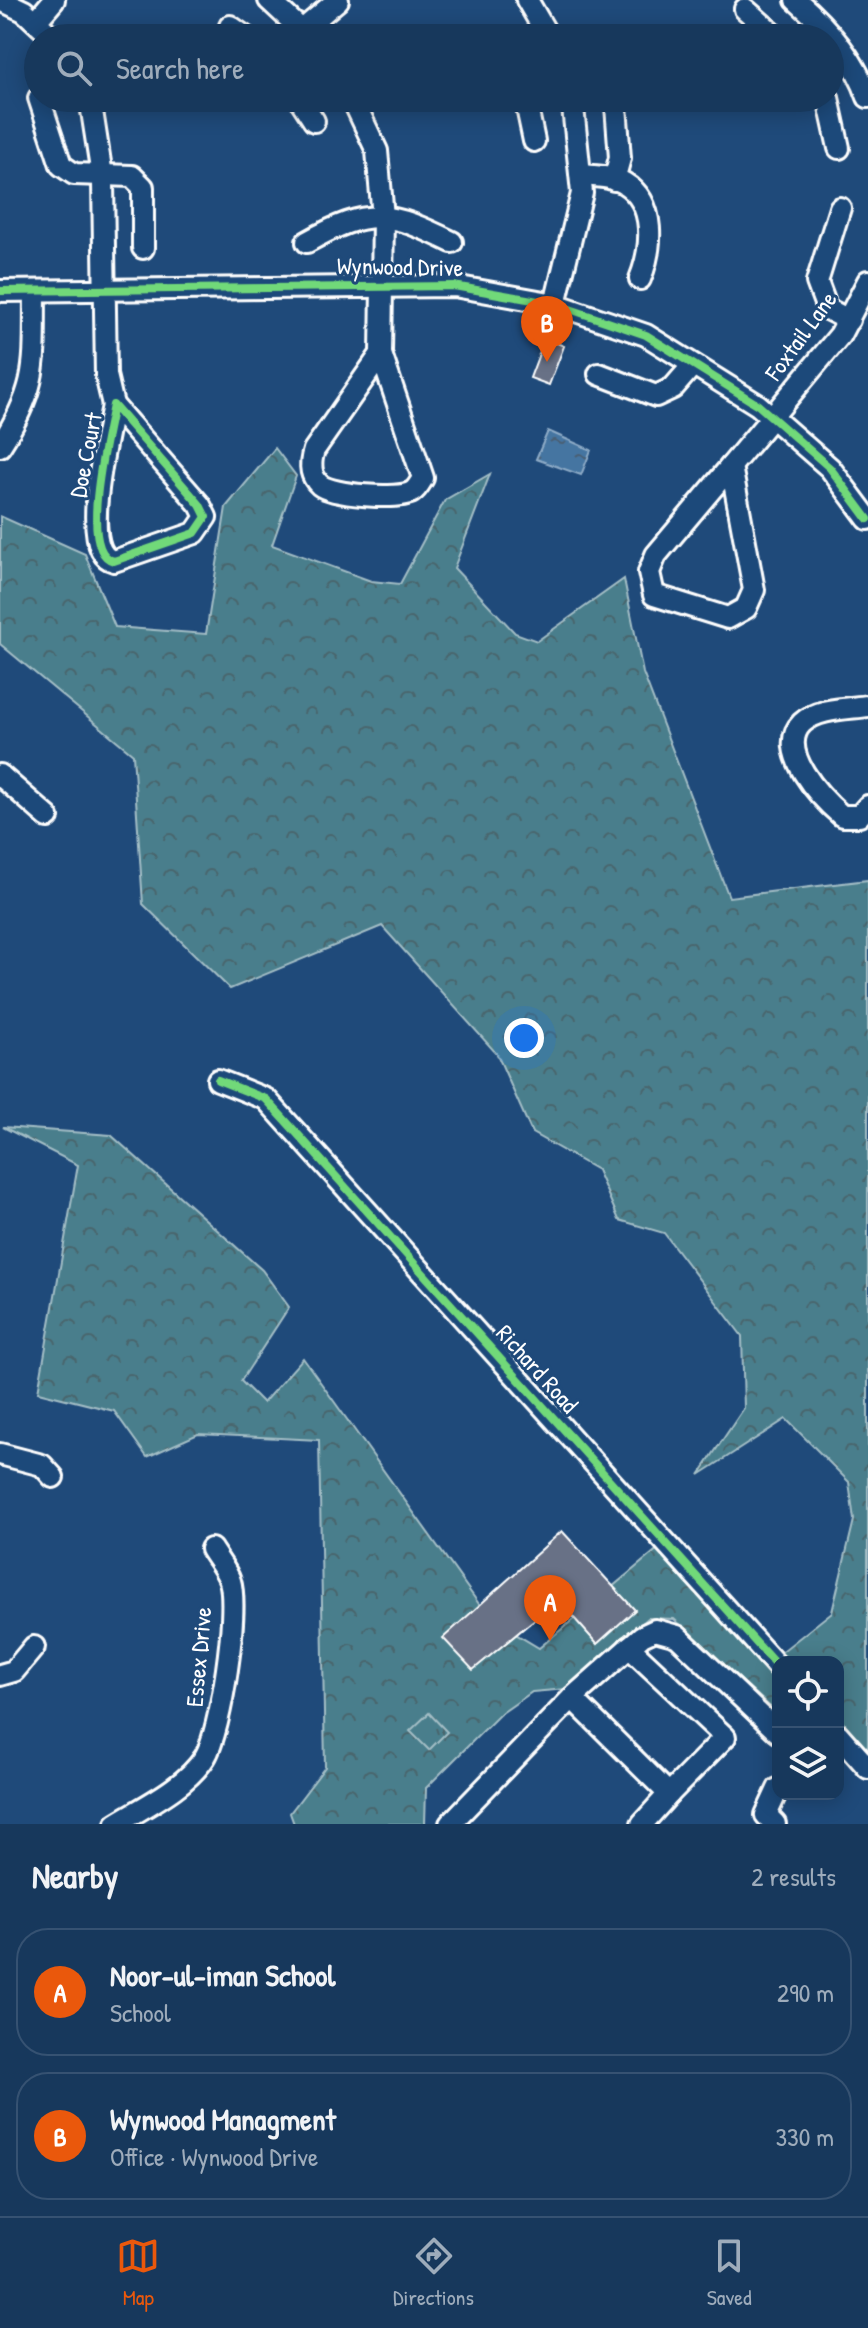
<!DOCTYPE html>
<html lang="en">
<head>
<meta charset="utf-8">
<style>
  body { margin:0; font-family:"Patrick Hand",sans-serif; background:#244365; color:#f1f3f6 }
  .controls { position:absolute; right:24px; bottom:24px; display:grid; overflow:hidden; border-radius:16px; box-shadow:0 4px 20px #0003 }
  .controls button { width:72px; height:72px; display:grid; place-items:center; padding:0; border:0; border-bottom:2px solid #365272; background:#17385c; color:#f1f3f6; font:40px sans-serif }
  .you { position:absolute; left:524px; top:1038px; width:28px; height:28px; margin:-20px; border:6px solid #fff; border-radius:50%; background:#1a73e8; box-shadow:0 0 0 12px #1a73e833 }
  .badge { display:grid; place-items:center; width:52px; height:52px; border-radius:50%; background:#ea580c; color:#fff; font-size:26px; font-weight:700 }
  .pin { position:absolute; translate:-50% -66px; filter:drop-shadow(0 2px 4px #0008) }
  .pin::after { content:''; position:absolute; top:42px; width:28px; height:24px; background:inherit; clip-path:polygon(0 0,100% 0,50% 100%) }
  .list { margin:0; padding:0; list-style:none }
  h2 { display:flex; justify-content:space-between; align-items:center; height:104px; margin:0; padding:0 32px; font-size:34px }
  h2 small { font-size:26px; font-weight:400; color:#9eacbb }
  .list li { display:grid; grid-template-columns:52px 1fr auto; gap:24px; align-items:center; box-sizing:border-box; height:128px; margin:0 16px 16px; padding:0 16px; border:2px solid #365272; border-radius:32px }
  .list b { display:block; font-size:30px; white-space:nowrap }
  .list p { margin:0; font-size:26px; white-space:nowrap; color:#9eacbb }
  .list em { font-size:26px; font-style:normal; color:#9eacbb }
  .icon { flex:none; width:44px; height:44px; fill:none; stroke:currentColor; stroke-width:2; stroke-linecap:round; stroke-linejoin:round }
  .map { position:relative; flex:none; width:868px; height:1824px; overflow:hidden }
  .search { position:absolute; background:#17385c; box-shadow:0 4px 20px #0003; left:24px; right:24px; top:24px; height:88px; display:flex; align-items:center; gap:20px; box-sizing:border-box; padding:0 28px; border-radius:44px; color:#9eacbb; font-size:30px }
  .sheet { height:392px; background:#17385c }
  nav { display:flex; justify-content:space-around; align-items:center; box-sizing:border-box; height:112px; border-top:2px solid #365272; background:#17385c; font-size:22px; color:#9eacbb }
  nav a { display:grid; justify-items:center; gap:4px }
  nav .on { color:#ea580c }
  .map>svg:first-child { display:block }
  .forest { fill:url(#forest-crowns); stroke:#a4bec6; stroke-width:2 }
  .park { fill:url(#park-tufts); stroke:#a4bec6; stroke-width:2 }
  .water { fill:url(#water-ripples); stroke:#8facc7; stroke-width:2 }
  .building { fill:#677186; stroke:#fff; stroke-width:2 }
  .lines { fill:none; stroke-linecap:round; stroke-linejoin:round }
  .minor-casing { stroke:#fff; stroke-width:26 }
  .minor { stroke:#1f4a7a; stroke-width:20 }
  .cycleway-casing { stroke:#1f4a7a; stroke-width:13 }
  .cycleway { stroke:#71d979; stroke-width:8 }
  .labels { text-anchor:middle; stroke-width:6; stroke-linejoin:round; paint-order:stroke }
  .street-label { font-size:24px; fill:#fff; stroke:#1f4a7a }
</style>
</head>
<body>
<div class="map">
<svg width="868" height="1824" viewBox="0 0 868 1824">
  <defs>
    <pattern id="forest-crowns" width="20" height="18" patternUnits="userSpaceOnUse" patternTransform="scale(2)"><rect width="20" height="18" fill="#497e8c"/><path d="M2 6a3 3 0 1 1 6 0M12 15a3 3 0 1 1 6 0" fill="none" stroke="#4a656c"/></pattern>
    <pattern id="park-tufts" width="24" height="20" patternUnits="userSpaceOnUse" patternTransform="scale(2)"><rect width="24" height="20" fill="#497e8c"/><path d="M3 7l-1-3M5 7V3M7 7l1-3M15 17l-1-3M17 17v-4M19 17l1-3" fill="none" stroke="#4a656c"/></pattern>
    <pattern id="water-ripples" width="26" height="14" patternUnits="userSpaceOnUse" patternTransform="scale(2)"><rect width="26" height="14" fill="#4574a1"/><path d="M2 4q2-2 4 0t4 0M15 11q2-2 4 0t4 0" fill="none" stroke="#495e72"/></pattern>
  </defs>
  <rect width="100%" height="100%" fill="#1f4a7a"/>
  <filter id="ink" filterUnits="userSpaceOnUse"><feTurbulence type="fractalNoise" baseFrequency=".0125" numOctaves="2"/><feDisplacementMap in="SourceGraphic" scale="16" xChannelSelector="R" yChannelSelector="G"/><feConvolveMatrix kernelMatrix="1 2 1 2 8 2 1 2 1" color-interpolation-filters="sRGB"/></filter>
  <g filter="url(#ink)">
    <polygon class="forest" points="275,448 296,476 272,545 371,581 400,584 445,500 490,474 454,568 515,633 537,641 624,579 643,673 729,897 868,880 868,1752 856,1737 838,1757 838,1662 778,1662 778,1714 674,1619 648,1618 567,1689 532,1692 499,1715 426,1788 425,1824 294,1824 290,1813 325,1767 319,1440 198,1434 147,1457 114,1411 38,1392 78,1165 3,1127 111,1135 262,1270 289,1307 241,1381 263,1403 303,1358 489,1618 539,1648 659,1548 765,1665 832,1612 854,1520 849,1482 786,1419 699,1475 744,1408 742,1336 664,1233 619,1220 597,1170 532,1133 497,1054 382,926 230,989 143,904 133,754 0,644 0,516 85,554 115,627 206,634 226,507"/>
    <polygon class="park" points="429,1713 447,1732 429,1750 410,1731"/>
    <polygon class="water" points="548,431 591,450 581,475 536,459"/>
    <g class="building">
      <polygon points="545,338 564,346 549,385 530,378"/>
      <polygon points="562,1531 635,1610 597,1644 558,1600 473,1670 443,1638"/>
    </g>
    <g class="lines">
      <g class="minor-casing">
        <g id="minor">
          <polyline points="1,0 24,11 53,38"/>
          <polyline points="269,0 310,38"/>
          <polyline points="527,0 549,38"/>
          <path d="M796,0C826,26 855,59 868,97"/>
          <polyline points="745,9 778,38"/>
          <polyline points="37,20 54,0"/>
          <polyline points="230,26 247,38"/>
          <polyline points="293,38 338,0"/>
          <polyline points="39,98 61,165 74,174 132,176 143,187 143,248"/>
          <polyline points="90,98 103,182 106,375 113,405"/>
          <polyline points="299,98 314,121"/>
          <polyline points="352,98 377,151 383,217 381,354"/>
          <polyline points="525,98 534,141"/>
          <polyline points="828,98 839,148"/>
          <path d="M581,175C593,176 613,176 624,183C657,203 652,249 640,279"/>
          <polyline points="614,180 620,158 616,106"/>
          <polyline points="840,208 817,282 827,309 849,320"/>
          <path d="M307,242C369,207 389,211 452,242"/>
          <polyline points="0,291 454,286 555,304 646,335 758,405 830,468 868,519"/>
          <polyline points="555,304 582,193 572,98"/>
          <path d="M381,354L423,478C420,483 417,489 412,492C399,500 332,495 320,485C309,475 310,462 314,450Z"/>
          <polyline points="599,374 656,396 673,388 693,365"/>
          <path d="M113,405L200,505L206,517L195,533L114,561C77,553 108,433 113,405Z"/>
          <path d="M0,446C40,385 34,361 35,291"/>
          <polygon points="731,466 754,590 746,608 728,618 654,595 649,572 656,555"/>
          <polyline points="731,466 840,335 868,281"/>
          <path d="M868,706C848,709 818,708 802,723C775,750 821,798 842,816H859L868,806"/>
          <polyline points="0,775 48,817"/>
          <polyline points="218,1080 266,1099 778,1667"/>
          <polyline points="0,1454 42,1465 53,1477"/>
          <polyline points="0,1675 14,1671 34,1647"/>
          <polyline points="572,1698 669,1794 725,1737 629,1647"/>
          <polyline points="838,1734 868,1768"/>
          <path d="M116,1824C145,1806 186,1787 205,1757C221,1731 239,1610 230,1581C227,1571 217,1559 211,1549"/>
          <polyline points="450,1824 572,1698 642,1636 655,1630 677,1636 778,1732"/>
          <polyline points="642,1824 669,1794"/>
          <polyline points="775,1824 766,1815 778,1789"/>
        </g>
      </g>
      <use href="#minor" class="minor"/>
      <g class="cycleway-casing">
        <g id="cycleway">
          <polyline points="0,291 454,286 555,304 646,335 758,405 830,468 868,519"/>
          <path d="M113,405L200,505L206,517L195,533L114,561C77,553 108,433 113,405Z"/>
          <polyline points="218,1080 266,1099 778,1667"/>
        </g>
      </g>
      <use href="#cycleway" class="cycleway"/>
    </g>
  </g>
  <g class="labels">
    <g class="street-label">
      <text transform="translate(400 267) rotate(1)" y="8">Wynwood Drive</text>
      <text transform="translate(801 336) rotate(-54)" y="8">Foxtail Lane</text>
      <text transform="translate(86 455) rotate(-79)" y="8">Doe Court</text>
      <text transform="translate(537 1369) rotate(48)" y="8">Richard Road</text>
      <text transform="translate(199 1657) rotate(-85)" y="8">Essex Drive</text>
    </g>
  </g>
</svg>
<div class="controls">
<button><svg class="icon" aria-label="locate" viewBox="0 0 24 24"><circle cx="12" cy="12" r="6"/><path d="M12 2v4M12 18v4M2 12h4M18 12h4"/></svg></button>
<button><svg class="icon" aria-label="layers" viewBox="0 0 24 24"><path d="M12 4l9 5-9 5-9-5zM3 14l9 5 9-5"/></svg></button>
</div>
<div class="you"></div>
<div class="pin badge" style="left:550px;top:1641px">A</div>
<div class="pin badge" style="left:547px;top:362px">B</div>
<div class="search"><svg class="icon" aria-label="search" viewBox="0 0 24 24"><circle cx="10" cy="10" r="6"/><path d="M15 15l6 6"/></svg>Search here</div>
</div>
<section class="sheet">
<h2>Nearby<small>2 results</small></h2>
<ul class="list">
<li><span class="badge">A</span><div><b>Noor-ul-iman School</b><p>School</p></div><em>290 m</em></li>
<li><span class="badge">B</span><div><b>Wynwood Managment</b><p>Office · Wynwood Drive</p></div><em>330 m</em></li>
</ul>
</section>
<nav>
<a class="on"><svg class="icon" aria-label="map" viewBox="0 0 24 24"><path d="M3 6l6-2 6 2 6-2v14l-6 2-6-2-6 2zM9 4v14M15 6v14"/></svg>Map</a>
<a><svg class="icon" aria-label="directions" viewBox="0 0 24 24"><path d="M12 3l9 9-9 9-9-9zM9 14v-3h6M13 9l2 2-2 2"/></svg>Directions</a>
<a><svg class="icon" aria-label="saved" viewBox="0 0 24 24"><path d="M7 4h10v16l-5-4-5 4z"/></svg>Saved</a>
</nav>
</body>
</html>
